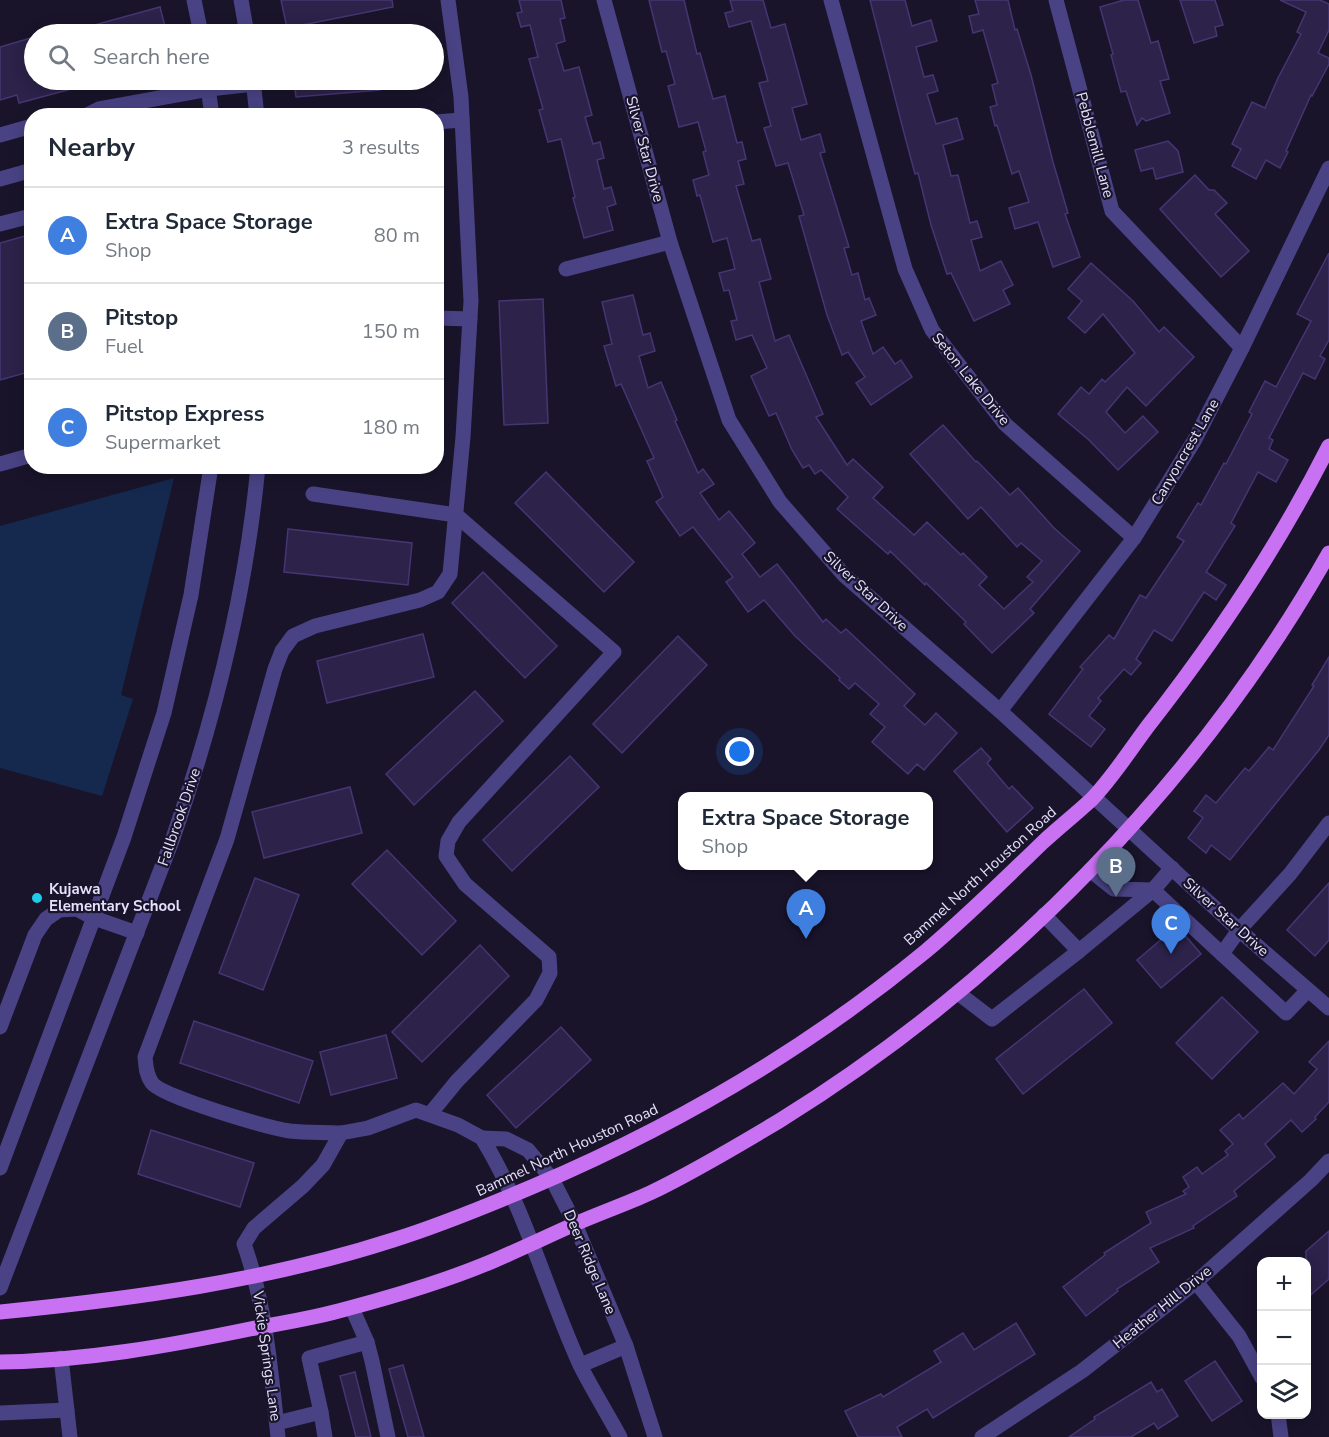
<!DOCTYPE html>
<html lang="en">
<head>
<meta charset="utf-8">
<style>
  body { margin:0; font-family:"Nunito Sans",sans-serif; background:#f6f6f7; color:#1f2937 }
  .controls { position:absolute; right:18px; bottom:18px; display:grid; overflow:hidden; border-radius:12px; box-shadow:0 3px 15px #0003 }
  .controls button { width:54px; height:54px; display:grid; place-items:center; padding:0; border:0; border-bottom:2px solid #e0e1e3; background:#fff; color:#1f2937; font:30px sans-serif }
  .you { position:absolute; left:740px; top:752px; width:21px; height:21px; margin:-15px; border:4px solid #fff; border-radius:50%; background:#1a73e8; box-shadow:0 0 0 9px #1a73e833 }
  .badge { display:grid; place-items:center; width:39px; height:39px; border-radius:50%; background:#7c3aed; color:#fff; font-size:20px; font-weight:700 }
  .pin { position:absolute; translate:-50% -50px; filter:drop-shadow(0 2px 3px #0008) }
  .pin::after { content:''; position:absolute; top:32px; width:21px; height:18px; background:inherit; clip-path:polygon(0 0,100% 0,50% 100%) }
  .popup { position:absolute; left:678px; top:792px; width:255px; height:78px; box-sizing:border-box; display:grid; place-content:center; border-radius:12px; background:#fff; filter:drop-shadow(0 2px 4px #0005); font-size:20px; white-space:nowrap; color:#747a83 }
  .popup b { font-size:22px; color:#1f2937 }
  .popup::after { content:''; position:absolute; left:50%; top:100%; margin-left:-12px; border:12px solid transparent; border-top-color:#fff }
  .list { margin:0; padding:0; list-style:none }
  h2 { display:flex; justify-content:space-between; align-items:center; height:78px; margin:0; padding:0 24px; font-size:26px }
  h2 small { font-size:20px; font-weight:400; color:#747a83 }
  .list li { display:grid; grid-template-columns:39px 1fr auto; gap:18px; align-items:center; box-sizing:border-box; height:96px; padding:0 24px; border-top:2px solid #e0e1e3 }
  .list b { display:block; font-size:22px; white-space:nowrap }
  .list p { margin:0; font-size:20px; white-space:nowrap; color:#747a83 }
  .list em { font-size:20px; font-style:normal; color:#747a83 }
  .icon { flex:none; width:33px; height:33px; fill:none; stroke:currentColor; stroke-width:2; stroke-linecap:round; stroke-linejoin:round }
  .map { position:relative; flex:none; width:1329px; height:1437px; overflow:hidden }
  .search { position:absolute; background:#fff; box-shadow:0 3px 15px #0003; left:24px; top:24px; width:420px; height:66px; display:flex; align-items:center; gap:15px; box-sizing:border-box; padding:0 21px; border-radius:33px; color:#747a83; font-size:22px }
  .panel { position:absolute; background:#fff; box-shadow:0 3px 15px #0003; left:24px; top:108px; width:420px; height:366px; border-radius:24px }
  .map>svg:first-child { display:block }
  .water { fill:#15284e }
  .building { fill:#2c224a; stroke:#453673; stroke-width:1.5 }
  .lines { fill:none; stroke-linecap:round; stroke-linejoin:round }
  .minor { stroke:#494385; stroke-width:15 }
  .major { stroke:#c871f2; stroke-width:15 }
  .poi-dot { fill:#1eccea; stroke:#19142a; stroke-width:2 }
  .labels { text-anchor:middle; stroke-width:4.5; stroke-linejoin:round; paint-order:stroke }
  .street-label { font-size:15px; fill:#e5e0fc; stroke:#19142a }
  .poi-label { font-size:15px; font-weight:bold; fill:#e5e0fc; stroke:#19142a; text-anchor:start }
</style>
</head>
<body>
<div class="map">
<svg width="1329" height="1437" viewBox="0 0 1329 1437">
  <rect width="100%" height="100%" fill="#19142a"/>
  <polygon class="water" points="174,478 121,695 133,699 102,796 0,768 0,526"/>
  <g class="building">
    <polygon points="281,0 392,0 393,7 287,28"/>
    <polygon points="519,0 561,0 565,18 560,19 565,41 556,44 564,71 579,67 592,115 585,117 593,144 600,142 604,158 597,160 604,189 611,187 616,204 607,207 613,230 584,238 573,198 575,197 561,139 548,142 539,110 543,109 529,59 538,57 530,25 521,27 517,13 522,12"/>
    <polygon points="649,0 684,0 697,54 700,53 713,99 725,96 737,143 742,142 746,159 738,161 744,184 736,186 752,241 760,239 771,279 759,282 775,341 789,335 823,414 816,417 847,465 853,459 883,487 873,498 914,535 927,522 961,555 963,553 987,577 979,585 1004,609 1033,582 1027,577 1042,561 1021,543 1017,547 981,507 968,519 910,454 943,425 976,462 977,461 1010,495 1018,488 1054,528 1080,551 1030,609 1034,613 992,653 964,624 966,622 926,583 925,585 890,551 888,554 837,509 848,497 821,470 815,474 809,465 803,468 792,450 776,413 769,416 751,376 767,368 752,335 736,340 731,321 737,320 729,290 724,291 719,273 735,269 727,238 713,242 700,195 697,196 693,180 709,175 703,152 706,151 698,122 679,127 668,86 675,84 666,51 662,52"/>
    <polygon points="730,0 763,0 771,28 785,24 807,104 792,108 801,140 820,134 825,152 820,153 849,247 844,248 852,275 858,273 865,300 869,298 876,315 861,321 873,354 883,347 895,364 901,360 912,377 871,405 856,383 865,377 848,352 842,355 827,315 799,216 804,215 788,163 776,166 764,128 771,126 759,83 768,81 751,21 729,27 725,13 733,11"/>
    <polygon points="870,0 905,0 912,26 931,20 937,41 916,47 924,77 933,75 938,91 927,94 936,124 957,118 963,139 943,145 951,176 958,175 970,223 977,221 982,237 971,240 980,271 1001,261 1013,285 1003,290 1010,304 974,321 951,273 947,274 931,225 918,173 915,174 904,133"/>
    <polygon points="975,0 1008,0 1015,30 1017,29 1031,75 1053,162 1068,213 1065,214 1080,257 1053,267 1038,222 1015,229 1009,208 1029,202 1019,171 1012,174 997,125 995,126 990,107 997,105 992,85 998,83 983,30 973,33 969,16 979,14"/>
    <polygon points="1124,0 1138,0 1151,43 1158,41 1169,79 1160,81 1170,113 1146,121 1142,118 1137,125 1126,91 1121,92 1111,55 1113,54 1100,7"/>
    <polygon points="1180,0 1215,0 1223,25 1215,27 1217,36 1194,43"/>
    <polygon points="1280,0 1320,0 1329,4 1329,30 1318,53 1329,58 1329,64 1312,96 1311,95 1286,151 1288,152 1280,168 1266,160 1256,179 1232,166 1241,149 1232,144 1252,102 1265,108 1278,78 1301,34 1297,32 1306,12"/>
    <polygon points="160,7 167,34 76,34 76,30"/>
    <polygon points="34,37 34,80 89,80 90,84 19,103 17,95 0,100 0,47"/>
    <polygon points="294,80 380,80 380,90 296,97"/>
    <polygon points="1168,141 1178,151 1183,172 1156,179 1153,168 1141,171 1135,150"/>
    <polygon points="1195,175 1209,190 1214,190 1227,203 1215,214 1249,251 1221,277 1160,209"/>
    <polygon points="32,234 32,371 0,380 0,243"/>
    <polygon points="1329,253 1329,340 1320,356 1325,359 1315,379 1303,373 1269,438 1273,440 1269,449 1288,460 1276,482 1258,472 1231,523 1235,526 1206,572 1226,585 1216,600 1204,592 1172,641 1154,630 1136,659 1141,663 1131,675 1124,669 1098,698 1101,701 1089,716 1105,729 1091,747 1049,714 1083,669 1080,667 1109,635 1114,639 1140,595 1146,598 1184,541 1177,537 1198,503 1201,505 1224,463 1226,464 1252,414 1249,412 1265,381 1276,387 1311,321 1297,314"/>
    <polygon points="1091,263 1133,301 1159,332 1164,327 1194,357 1146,406 1127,387 1106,412 1125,433 1143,416 1158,432 1118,470 1089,440 1058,414 1081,387 1089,394 1102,379 1105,382 1135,353 1103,314 1085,333 1068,318 1082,301 1068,289"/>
    <polygon points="633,295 643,335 650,333 655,351 639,356 648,388 661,382 677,420 675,421 698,473 703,469 714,484 700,493 719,520 729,511 755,543 742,554 760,577 777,564 823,622 826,619 841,633 846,629 915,694 904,706 925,725 936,713 957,733 924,770 917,764 908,774 872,742 885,727 870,714 879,704 855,683 849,689 839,680 840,678 795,636 764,600 748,612 726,582 733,577 693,527 680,536 656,502 663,497 647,461 654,458 621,384 616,386 604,346 612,344 602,302"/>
    <polygon points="543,299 548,423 504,425 499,301"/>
    <polygon points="546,472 634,562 604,592 515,503"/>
    <polygon points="288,529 412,543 408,585 284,572"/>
    <polygon points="483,572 557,646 525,678 452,603"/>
    <polygon points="423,634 434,677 327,703 317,661"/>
    <polygon points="678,636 707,665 622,753 593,724"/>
    <polygon points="1329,657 1329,735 1319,750 1230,860 1211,845 1206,853 1188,838 1203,818 1194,811 1206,795 1216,803 1245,768 1249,771 1269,747 1273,750 1314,686 1312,685"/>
    <polygon points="475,691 503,721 414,805 386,774"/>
    <polygon points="981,748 991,759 987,763 1009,789 1012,786 1033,808 1007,832 954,771"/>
    <polygon points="570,756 599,787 512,871 483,840"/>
    <polygon points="350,787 362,833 264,858 252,812"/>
    <polygon points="387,850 456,921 422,955 352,884"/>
    <polygon points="255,878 299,895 263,990 219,973"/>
    <polygon points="1329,883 1329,940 1315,956 1287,930"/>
    <polygon points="1177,926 1201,954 1161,988 1137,960"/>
    <polygon points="480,945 509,976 422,1062 392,1032"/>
    <polygon points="1084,989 1112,1023 1023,1094 996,1059"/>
    <polygon points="1222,997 1258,1032 1212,1079 1176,1043"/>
    <polygon points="194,1021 313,1061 299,1103 180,1063"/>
    <polygon points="561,1027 591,1060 516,1128 487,1095"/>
    <polygon points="386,1035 397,1078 331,1095 320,1052"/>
    <polygon points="1329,1041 1329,1102 1315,1117 1316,1119 1302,1132 1291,1120 1265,1144 1275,1157 1234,1191 1237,1196 1193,1226 1194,1228 1150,1248 1159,1262 1117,1289 1118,1291 1086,1316 1063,1287 1105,1255 1104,1253 1151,1223 1146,1212 1186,1194 1183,1191 1189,1187 1183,1177 1197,1167 1202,1174 1228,1155 1225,1151 1233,1144 1220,1130 1239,1114 1243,1119 1283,1083 1294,1094 1317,1069 1309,1062"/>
    <polygon points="151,1130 254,1163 240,1207 138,1174"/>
    <polygon points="1329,1231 1329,1279 1306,1299 1306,1251"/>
    <polygon points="1016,1323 1035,1354 933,1418 927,1409 897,1427 902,1437 858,1437 845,1411 881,1394 883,1397 941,1362 934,1351 963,1333 974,1350"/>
    <polygon points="1215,1361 1242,1401 1212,1421 1185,1381"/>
    <polygon points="403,1365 424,1437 408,1437 389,1369"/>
    <polygon points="355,1372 371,1437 356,1437 340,1376"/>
    <polygon points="1151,1382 1157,1392 1162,1389 1178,1416 1158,1429 1154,1423 1131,1437 1069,1437 1095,1419 1094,1417"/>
  </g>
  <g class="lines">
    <g class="minor">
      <polyline points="194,0 201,34"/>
      <polyline points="241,0 247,34"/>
      <polyline points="604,0 670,242 729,420 780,502 844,575 1000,711 1239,930 1329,1008"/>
      <polyline points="831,0 905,269 932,330 1005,424 1134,538"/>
      <polyline points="1056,0 1112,211 1242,348"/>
      <polyline points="207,80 212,116"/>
      <polyline points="253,80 257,116"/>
      <polyline points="85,116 99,109 209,89 254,84"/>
      <polyline points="436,122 462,120"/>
      <polyline points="0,135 32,126"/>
      <polyline points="0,179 32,170"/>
      <polyline points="0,224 27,217 32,213"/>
      <polyline points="566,269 670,242"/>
      <polyline points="436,318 470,319"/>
      <polyline points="0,464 32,455"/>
      <polyline points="313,494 456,515 614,652 459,822 448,841 446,856 465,884 549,957 550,973 536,1000 457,1081 430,1114"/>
      <polyline points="1000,711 1134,538 1194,441 1242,348 1329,168"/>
      <polyline points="1090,870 1114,889 1153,890 1222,954"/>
      <polyline points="1044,915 1079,951 1153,890 1172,868"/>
      <polyline points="1308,990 1286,1013 1222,954 1239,930 1290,874 1329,823"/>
      <polyline points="958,993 992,1019 1079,951"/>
      <polyline points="0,1027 35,935 46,919 59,910 77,909 94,918 137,933"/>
      <path d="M341,1133C324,1132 307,1133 290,1131C269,1128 162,1097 152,1083C146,1075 146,1066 145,1057L227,839L275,669L282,651L293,636L315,626L420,600L438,592L450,574L463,437L471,301L461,97L448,0"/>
      <polyline points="0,1168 124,837 164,713 191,595 211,466"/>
      <polyline points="1196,1282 1239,1336 1262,1378"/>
      <path d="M0,1288L173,838C215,717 246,594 258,466"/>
      <polyline points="352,1308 367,1342 372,1361 388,1437"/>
      <polyline points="61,1358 70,1437"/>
      <polyline points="581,1365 626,1346"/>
      <polyline points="321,1412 325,1437"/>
      <polyline points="0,1413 67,1410"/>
      <polyline points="1278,1414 1281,1437"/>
      <polyline points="277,1423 321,1412 309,1358 367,1342"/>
      <path d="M278,1437C271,1372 266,1306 244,1244L254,1228L303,1186L323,1165L341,1133L368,1128L416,1110L458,1125L482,1138"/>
      <path d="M620,1437C607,1413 592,1389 580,1365C546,1290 525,1208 482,1138L506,1139L528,1150L552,1179L575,1224L626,1346L655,1437"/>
      <polyline points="982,1437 1082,1371 1196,1282 1311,1180 1329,1161"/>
    </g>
    <g class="major">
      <path d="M0,1312C132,1299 266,1281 393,1240C441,1225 487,1206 534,1186C675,1126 807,1049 926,951C966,917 1004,880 1042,843C1058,828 1076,814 1092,799C1113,777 1130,750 1148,726C1216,639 1279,545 1329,446"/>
      <path d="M0,1362C84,1361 168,1346 250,1329C282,1323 315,1318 346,1309C395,1296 446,1281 493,1261C521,1249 548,1236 575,1224C600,1213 626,1204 650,1193C694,1172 737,1146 779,1121C1002,983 1200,782 1329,553"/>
    </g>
  </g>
  <circle class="poi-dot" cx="37" cy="898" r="6"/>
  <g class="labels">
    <g class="street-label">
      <text transform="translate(1095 145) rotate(75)" y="5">Pebblemill Lane</text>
      <text transform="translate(645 149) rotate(75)" y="5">Silver Star Drive</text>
      <text transform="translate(971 379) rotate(51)" y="5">Seton Lake Drive</text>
      <text transform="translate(1185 452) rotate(-60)" y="5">Canyoncrest Lane</text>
      <text transform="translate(866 591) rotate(43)" y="5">Silver Star Drive</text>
      <text transform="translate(179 817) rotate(-71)" y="5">Fallbrook Drive</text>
      <text transform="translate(980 876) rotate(-42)" y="5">Bammel North Houston Road</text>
      <text transform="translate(1226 917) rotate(42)" y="5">Silver Star Drive</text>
      <text transform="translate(567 1150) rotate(-25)" y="5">Bammel North Houston Road</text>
      <text transform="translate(590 1262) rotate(67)" y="5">Deer Ridge Lane</text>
      <text transform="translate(1162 1307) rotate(-39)" y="5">Heather Hill Drive</text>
      <text transform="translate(267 1356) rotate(82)" y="5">Vickie Springs Lane</text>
    </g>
    <g class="poi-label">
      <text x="49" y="894">Kujawa<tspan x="49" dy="17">Elementary School</tspan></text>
    </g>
  </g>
</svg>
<div class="controls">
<button>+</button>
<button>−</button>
<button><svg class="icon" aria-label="layers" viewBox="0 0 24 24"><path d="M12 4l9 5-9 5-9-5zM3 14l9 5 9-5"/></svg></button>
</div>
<div class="you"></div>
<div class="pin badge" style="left:806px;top:939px;background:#3f7fe0">A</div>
<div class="popup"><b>Extra Space Storage</b>Shop</div>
<div class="pin badge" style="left:1116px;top:897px;background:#5c6f8a">B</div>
<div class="pin badge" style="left:1171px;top:954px;background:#3f7fe0">C</div>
<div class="search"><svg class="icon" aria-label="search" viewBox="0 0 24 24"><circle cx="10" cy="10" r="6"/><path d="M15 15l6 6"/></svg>Search here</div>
<section class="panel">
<h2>Nearby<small>3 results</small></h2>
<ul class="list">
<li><span class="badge" style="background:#3f7fe0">A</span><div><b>Extra Space Storage</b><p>Shop</p></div><em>80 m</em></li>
<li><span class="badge" style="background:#5c6f8a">B</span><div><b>Pitstop</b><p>Fuel</p></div><em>150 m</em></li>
<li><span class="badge" style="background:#3f7fe0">C</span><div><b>Pitstop Express</b><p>Supermarket</p></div><em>180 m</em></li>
</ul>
</section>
</div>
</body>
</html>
